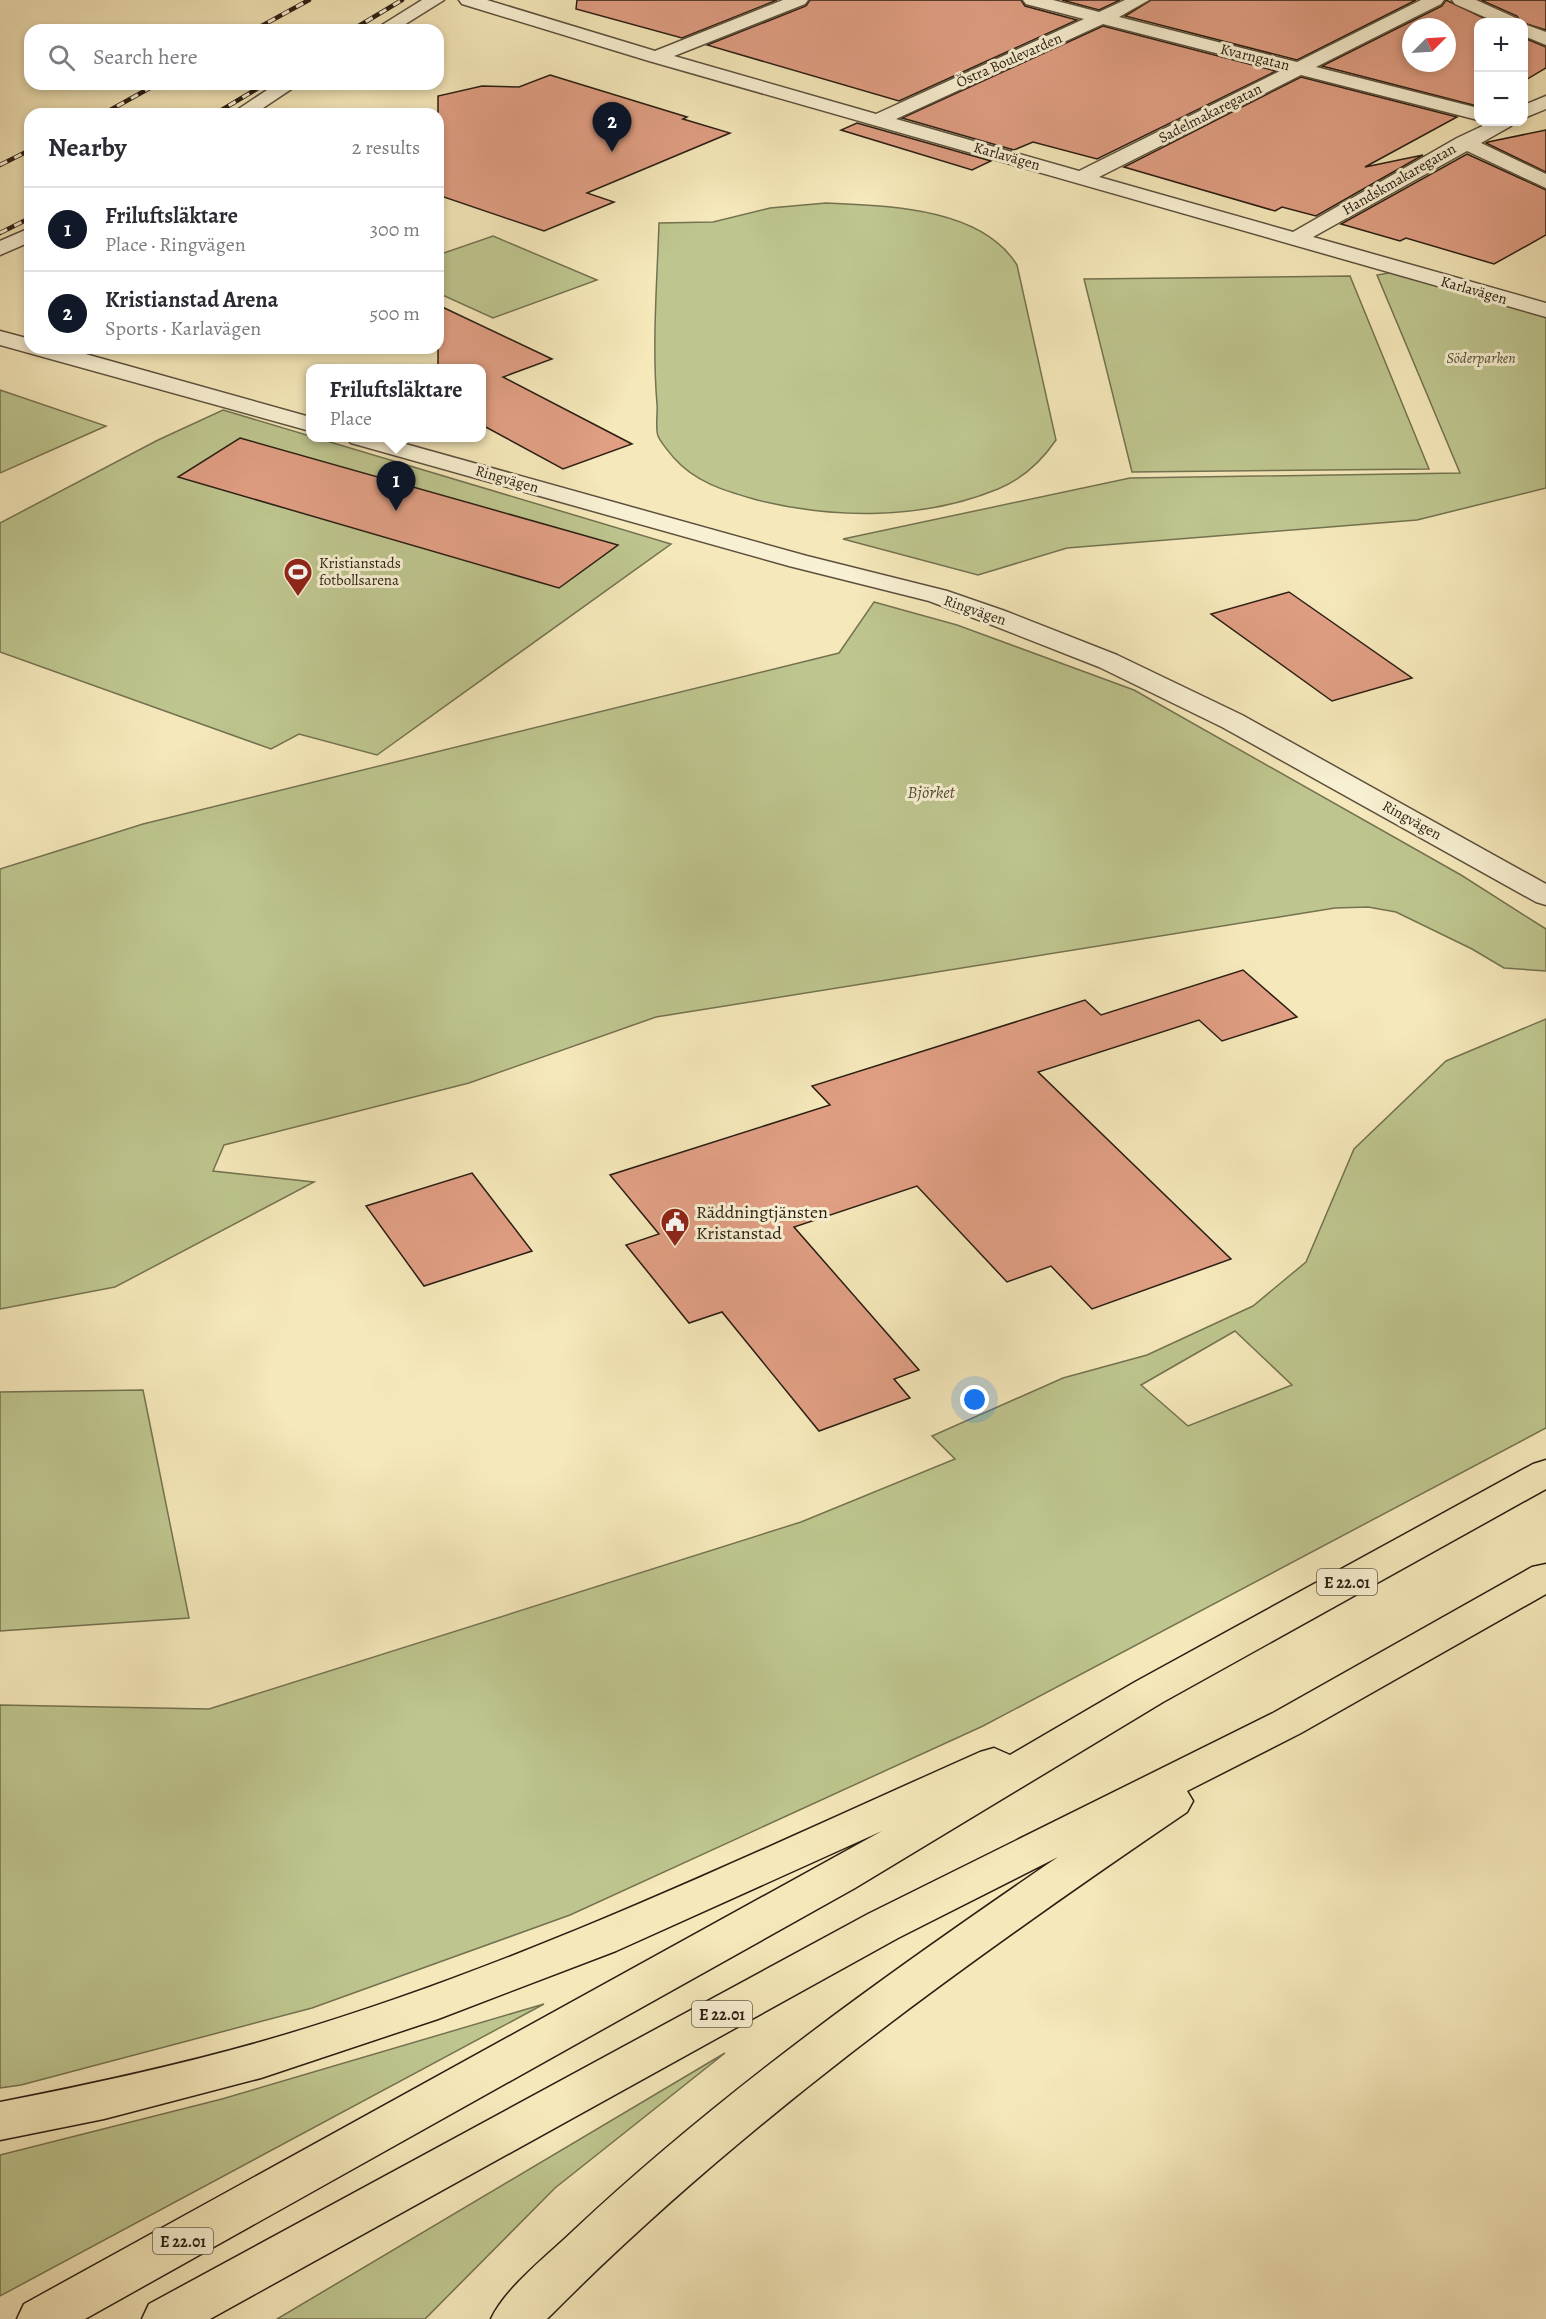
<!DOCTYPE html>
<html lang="en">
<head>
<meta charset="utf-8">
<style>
  body { margin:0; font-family:Alegreya,serif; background:#f2f2f3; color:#2b2b33 }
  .controls { position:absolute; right:18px; top:18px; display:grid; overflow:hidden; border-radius:12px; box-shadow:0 3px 9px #0003 }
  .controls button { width:54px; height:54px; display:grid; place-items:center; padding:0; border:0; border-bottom:2px solid #e1e1e2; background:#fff; color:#2b2b33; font:30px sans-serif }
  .compass { position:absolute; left:1402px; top:18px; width:54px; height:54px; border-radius:50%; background:#fff; box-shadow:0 3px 9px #0003; rotate:66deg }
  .you { position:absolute; left:975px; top:1400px; width:21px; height:21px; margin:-15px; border:4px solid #fff; border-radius:50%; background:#1a73e8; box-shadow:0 0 0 9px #1a73e833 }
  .badge { display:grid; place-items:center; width:39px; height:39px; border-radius:50%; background:#111827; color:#fff; font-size:20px; font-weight:700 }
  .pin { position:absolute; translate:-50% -50px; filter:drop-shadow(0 2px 3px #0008) }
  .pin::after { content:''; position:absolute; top:32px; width:21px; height:18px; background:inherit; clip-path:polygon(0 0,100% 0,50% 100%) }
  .popup { position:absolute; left:306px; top:364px; width:180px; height:78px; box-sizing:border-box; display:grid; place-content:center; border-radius:12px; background:#fff; filter:drop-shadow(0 2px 4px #0005); font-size:20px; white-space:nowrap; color:#7c7c81 }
  .popup b { font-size:22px; color:#2b2b33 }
  .popup::after { content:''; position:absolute; left:50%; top:100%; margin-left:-12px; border:12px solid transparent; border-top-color:#fff }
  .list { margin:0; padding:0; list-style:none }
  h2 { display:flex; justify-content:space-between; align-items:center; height:78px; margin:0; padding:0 24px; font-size:26px }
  h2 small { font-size:20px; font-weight:400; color:#7c7c81 }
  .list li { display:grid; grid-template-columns:39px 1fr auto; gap:18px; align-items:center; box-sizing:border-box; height:84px; padding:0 24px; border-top:2px solid #e1e1e2 }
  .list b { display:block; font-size:22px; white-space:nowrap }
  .list p { margin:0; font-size:20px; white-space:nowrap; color:#7c7c81 }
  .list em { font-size:20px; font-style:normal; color:#7c7c81 }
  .icon { flex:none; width:33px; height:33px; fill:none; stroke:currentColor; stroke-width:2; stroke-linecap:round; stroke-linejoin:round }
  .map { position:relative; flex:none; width:1546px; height:2319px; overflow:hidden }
  .search { position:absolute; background:#fff; box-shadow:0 3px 9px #0003; left:24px; top:24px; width:420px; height:66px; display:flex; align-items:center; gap:15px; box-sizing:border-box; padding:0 21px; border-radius:18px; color:#7c7c81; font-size:22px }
  .panel { position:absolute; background:#fff; box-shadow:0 3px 9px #0003; left:24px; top:108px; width:420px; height:246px; border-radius:18px }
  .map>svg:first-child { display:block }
  .green { fill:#bec58e; stroke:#747250; stroke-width:1.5; fill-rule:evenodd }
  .building { fill:#e09e83; stroke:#2a1e13; stroke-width:1.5; fill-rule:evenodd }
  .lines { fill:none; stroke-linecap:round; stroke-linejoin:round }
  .minor-casing { stroke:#5d503d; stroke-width:3 }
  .highway-casing { stroke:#2a1e13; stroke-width:3 }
  .minor { fill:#f8f0d2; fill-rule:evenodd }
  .highway { fill:#f5e8ba; fill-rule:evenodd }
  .rail-casing { stroke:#2a1e13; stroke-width:4.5 }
  .rail { stroke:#f8f0d2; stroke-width:3; stroke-dasharray:8; stroke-linecap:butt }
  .labels { text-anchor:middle; stroke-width:6; stroke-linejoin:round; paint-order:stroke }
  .far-street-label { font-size:15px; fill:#2a1e13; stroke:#f8f0d2 }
  .far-park-label { font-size:15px; font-style:italic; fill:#565038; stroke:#f8f0d2 }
  .far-poi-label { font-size:15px; fill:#2a1e13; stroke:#f8f0d2; text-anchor:start }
  .shield { fill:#f8f0d2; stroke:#685d4c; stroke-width:1.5 }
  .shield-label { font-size:16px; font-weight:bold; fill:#2a1e13 }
  .park-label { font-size:18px; font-style:italic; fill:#565038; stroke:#f8f0d2 }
  .poi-label { font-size:18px; fill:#2a1e13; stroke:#f8f0d2; text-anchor:start }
</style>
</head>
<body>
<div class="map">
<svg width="1546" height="2319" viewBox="0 0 1546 2319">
  <rect width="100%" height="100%" fill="#f5e8ba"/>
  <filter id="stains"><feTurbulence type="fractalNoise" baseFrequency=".00333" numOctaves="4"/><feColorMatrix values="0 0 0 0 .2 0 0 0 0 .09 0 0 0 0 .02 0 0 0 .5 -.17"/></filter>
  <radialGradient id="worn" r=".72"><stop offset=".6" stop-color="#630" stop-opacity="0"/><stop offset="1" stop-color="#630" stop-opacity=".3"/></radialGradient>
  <g class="green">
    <path d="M826,203C887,206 981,207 1017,265L1056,440C1041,462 1022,479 998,489C923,520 834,519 757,500C726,491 696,483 674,458C669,452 661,443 658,436C655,427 658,413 657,404C652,344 657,283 659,223L713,222L770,208Z"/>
    <polygon points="493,236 597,280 493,318 438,293 438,255"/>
    <polygon points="1406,270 1546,310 1546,488 1417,520 1067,548 978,575 843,539 1130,478 1460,473 1377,275"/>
    <polygon points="1350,276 1429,469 1132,472 1084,279"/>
    <polygon points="0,390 106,426 0,473"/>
    <polygon points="223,410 671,544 377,755 299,734 271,749 0,652 0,523 158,440"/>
    <polygon points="874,602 957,625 1134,690 1461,875 1546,929 1546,971 1504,968 1472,949 1396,912 1368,907 1335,908 656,1017 469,1083 224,1145 213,1171 314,1182 115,1287 0,1309 0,869 143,824 839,653"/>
    <path d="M1546,1019V1428L983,1726L570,1915L312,2008L21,2085L0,2088V1705L209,1709L801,1522L955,1459L932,1436L1063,1378L1147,1355L1253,1306L1306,1262L1354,1149L1446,1061ZM1235,1331L1292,1385L1188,1426L1141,1385Z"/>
    <polygon points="143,1390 189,1618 0,1631 0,1392"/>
    <polygon points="544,2004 0,2296 0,2155 222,2099"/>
    <polygon points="725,2053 555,2188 425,2319 277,2319"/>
  </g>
  <g class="building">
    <polygon points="577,0 777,0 682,38 576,9"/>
    <polygon points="810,0 1021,0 1025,6 1077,20 899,101 707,45 806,6"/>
    <polygon points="1062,0 1120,0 1099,10"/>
    <polygon points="1151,0 1416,0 1297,60 1125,16"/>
    <path d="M1446,0L1492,22H1479L1477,106L1322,66L1442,6ZM1411,27H1447V63H1411Z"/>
    <polygon points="1481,0 1546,0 1546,30 1521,22 1517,16"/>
    <polygon points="1103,26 1276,71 1097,159 1033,142 1014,150 902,118"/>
    <polygon points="1524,38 1546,47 1546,68 1524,81"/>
    <polygon points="550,75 687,117 683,119 730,133 587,193 614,202 544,231 438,195 438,96 482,86 519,87"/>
    <polygon points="1301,77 1457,117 1365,167 1423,155 1316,216 1282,207 1275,211 1124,167"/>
    <polygon points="857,123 991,161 972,170 841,130"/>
    <polygon points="1546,130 1546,172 1486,143 1488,142"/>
    <polygon points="1467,154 1546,190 1546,235 1494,264 1406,238 1400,241 1341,224"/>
    <polygon points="438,305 552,359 503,377 632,444 563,469 482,425 482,369 438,369"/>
    <polygon points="240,438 565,530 618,545 559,588 178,477"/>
    <polygon points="1289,592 1412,678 1332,701 1211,614"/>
    <polygon points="1243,970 1297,1017 1222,1041 1199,1020 1038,1072 1231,1259 1092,1309 1051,1266 1007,1282 917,1186 794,1227 919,1370 894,1379 910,1398 819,1431 722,1312 689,1323 626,1245 659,1234 610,1175 830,1105 812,1086 1085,1000 1101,1015"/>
    <polygon points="472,1173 532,1251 424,1286 366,1206"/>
  </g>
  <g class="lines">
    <g class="minor-casing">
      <g id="minor">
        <polygon points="422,0 444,0 396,30 374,30"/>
        <path d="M459,0H487L655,51L783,0H808L805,4L674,56L876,114L1084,19L1026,4L1023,0H1053L1099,12L1125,0H1149L1119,17L1297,62L1421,0H1444L1441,4L1316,67L1478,108V120L1301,75L1099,177L1293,232L1457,138L1491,122H1513L1511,126L1481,143L1546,174V188L1467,151L1313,237L1546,303V317L649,61L462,4ZM1103,24L1282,70L1079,171L896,119Z"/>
        <polygon points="1452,0 1476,0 1516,18 1519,22 1496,22 1455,4"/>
        <polygon points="1524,24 1546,32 1546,45 1524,36"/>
        <polygon points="276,84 299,84 254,114 231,114"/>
        <polygon points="1546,96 1546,109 1524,118 1524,105"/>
        <polygon points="30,228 30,242 0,255 0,241"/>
        <polygon points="0,331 30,339 30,348 64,348 310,417 310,431 0,345"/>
        <polygon points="347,438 384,438 807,556 947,591 1005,611 1117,655 1242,715 1546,884 1546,905 1536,902 1222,727 1099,667 987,623 929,601 789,566 351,443"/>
      </g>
    </g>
    <g class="highway-casing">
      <g id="highway">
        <path d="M1546,1460V1489L1163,1702L855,1888L85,2319H17L24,2304L882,1831L616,1951L438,2019L261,2078L104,2119L0,2140V2102C87,2085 175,2066 260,2042C509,1971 744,1857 980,1752L994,1748L1010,1755L1135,1682L1533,1464Z"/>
        <path d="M1546,1564V1594L1301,1733L1187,1791L1193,1801L1187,1812C962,1965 739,2125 547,2319H491C506,2287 548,2255 574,2230C722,2091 891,1971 1058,1857L898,1938L210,2319H142L149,2304L868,1914L1273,1713L1532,1567Z"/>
      </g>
    </g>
    <use href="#minor" class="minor"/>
    <use href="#highway" class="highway"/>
    <g class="rail-casing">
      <g id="rail">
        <polyline points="254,30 309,0"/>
        <polyline points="352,30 402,0"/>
        <polyline points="103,114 157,84"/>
        <polyline points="215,114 265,84"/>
        <polyline points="0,165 30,150"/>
        <polyline points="0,233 30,218"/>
      </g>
    </g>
    <use href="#rail" class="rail"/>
  </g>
  <defs>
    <g id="stadium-pin" transform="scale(1.5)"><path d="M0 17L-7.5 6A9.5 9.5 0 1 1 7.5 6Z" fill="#8f2418" stroke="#f8f0d2"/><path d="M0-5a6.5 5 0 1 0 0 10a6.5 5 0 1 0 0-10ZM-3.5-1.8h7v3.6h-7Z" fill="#fff"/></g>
    <g id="civic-pin" transform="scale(1.5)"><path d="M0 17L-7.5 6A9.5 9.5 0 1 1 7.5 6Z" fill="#8f2418" stroke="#f8f0d2"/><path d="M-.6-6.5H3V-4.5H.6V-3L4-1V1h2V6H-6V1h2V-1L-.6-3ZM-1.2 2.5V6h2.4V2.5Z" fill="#fff"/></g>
  </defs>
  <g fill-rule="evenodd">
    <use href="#stadium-pin" x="298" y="572"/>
    <use href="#civic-pin" x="675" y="1222"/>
  </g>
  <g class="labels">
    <g class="far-street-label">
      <text transform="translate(1255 57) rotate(14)" y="5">Kvarngatan</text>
      <text transform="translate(1009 60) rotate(-24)" y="5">Östra Boulevarden</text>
      <text transform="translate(1210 113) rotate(-27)" y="5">Sadelmakaregatan</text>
      <text transform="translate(1007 156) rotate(16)" y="5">Karlavägen</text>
      <text transform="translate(1399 179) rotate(-30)" y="5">Handskmakaregatan</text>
      <text transform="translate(1474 290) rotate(16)" y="5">Karlavägen</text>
      <text transform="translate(507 479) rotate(16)" y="5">Ringvägen</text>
      <text transform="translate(975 610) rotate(19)" y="5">Ringvägen</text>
      <text transform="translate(1412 820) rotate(29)" y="5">Ringvägen</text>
    </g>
    <g class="far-park-label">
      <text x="1481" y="363">Söderparken</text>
    </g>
    <g class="far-poi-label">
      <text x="319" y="568">Kristianstads<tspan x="319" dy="17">fotbollsarena</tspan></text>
    </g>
    <g class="shield">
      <rect x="1317" y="1569" width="60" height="26" rx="4.5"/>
      <rect x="692" y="2001" width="60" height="26" rx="4.5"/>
      <rect x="153" y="2228" width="60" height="26" rx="4.5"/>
    </g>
    <g class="shield-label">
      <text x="1347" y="1588">E 22.01</text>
      <text x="722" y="2020">E 22.01</text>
      <text x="183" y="2247">E 22.01</text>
    </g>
    <g class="park-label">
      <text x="931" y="798">Björket</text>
    </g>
    <g class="poi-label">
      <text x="696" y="1218">Räddningtjänsten<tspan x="696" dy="21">Kristanstad</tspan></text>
    </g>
  </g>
  <rect width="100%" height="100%" filter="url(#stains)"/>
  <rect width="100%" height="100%" fill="url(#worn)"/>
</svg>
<div class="controls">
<button>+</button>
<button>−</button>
</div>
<svg class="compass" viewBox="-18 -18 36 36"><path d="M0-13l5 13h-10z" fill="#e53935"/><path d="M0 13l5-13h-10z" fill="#7c7c81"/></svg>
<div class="you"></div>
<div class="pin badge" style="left:396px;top:511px">1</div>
<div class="popup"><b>Friluftsläktare</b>Place</div>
<div class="pin badge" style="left:612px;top:152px">2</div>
<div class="search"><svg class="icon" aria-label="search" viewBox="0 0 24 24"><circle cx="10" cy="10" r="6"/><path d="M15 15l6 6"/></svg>Search here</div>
<section class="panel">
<h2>Nearby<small>2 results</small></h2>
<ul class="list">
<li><span class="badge">1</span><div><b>Friluftsläktare</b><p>Place · Ringvägen</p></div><em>300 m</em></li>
<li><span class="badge">2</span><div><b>Kristianstad Arena</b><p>Sports · Karlavägen</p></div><em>500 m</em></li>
</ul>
</section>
</div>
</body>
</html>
